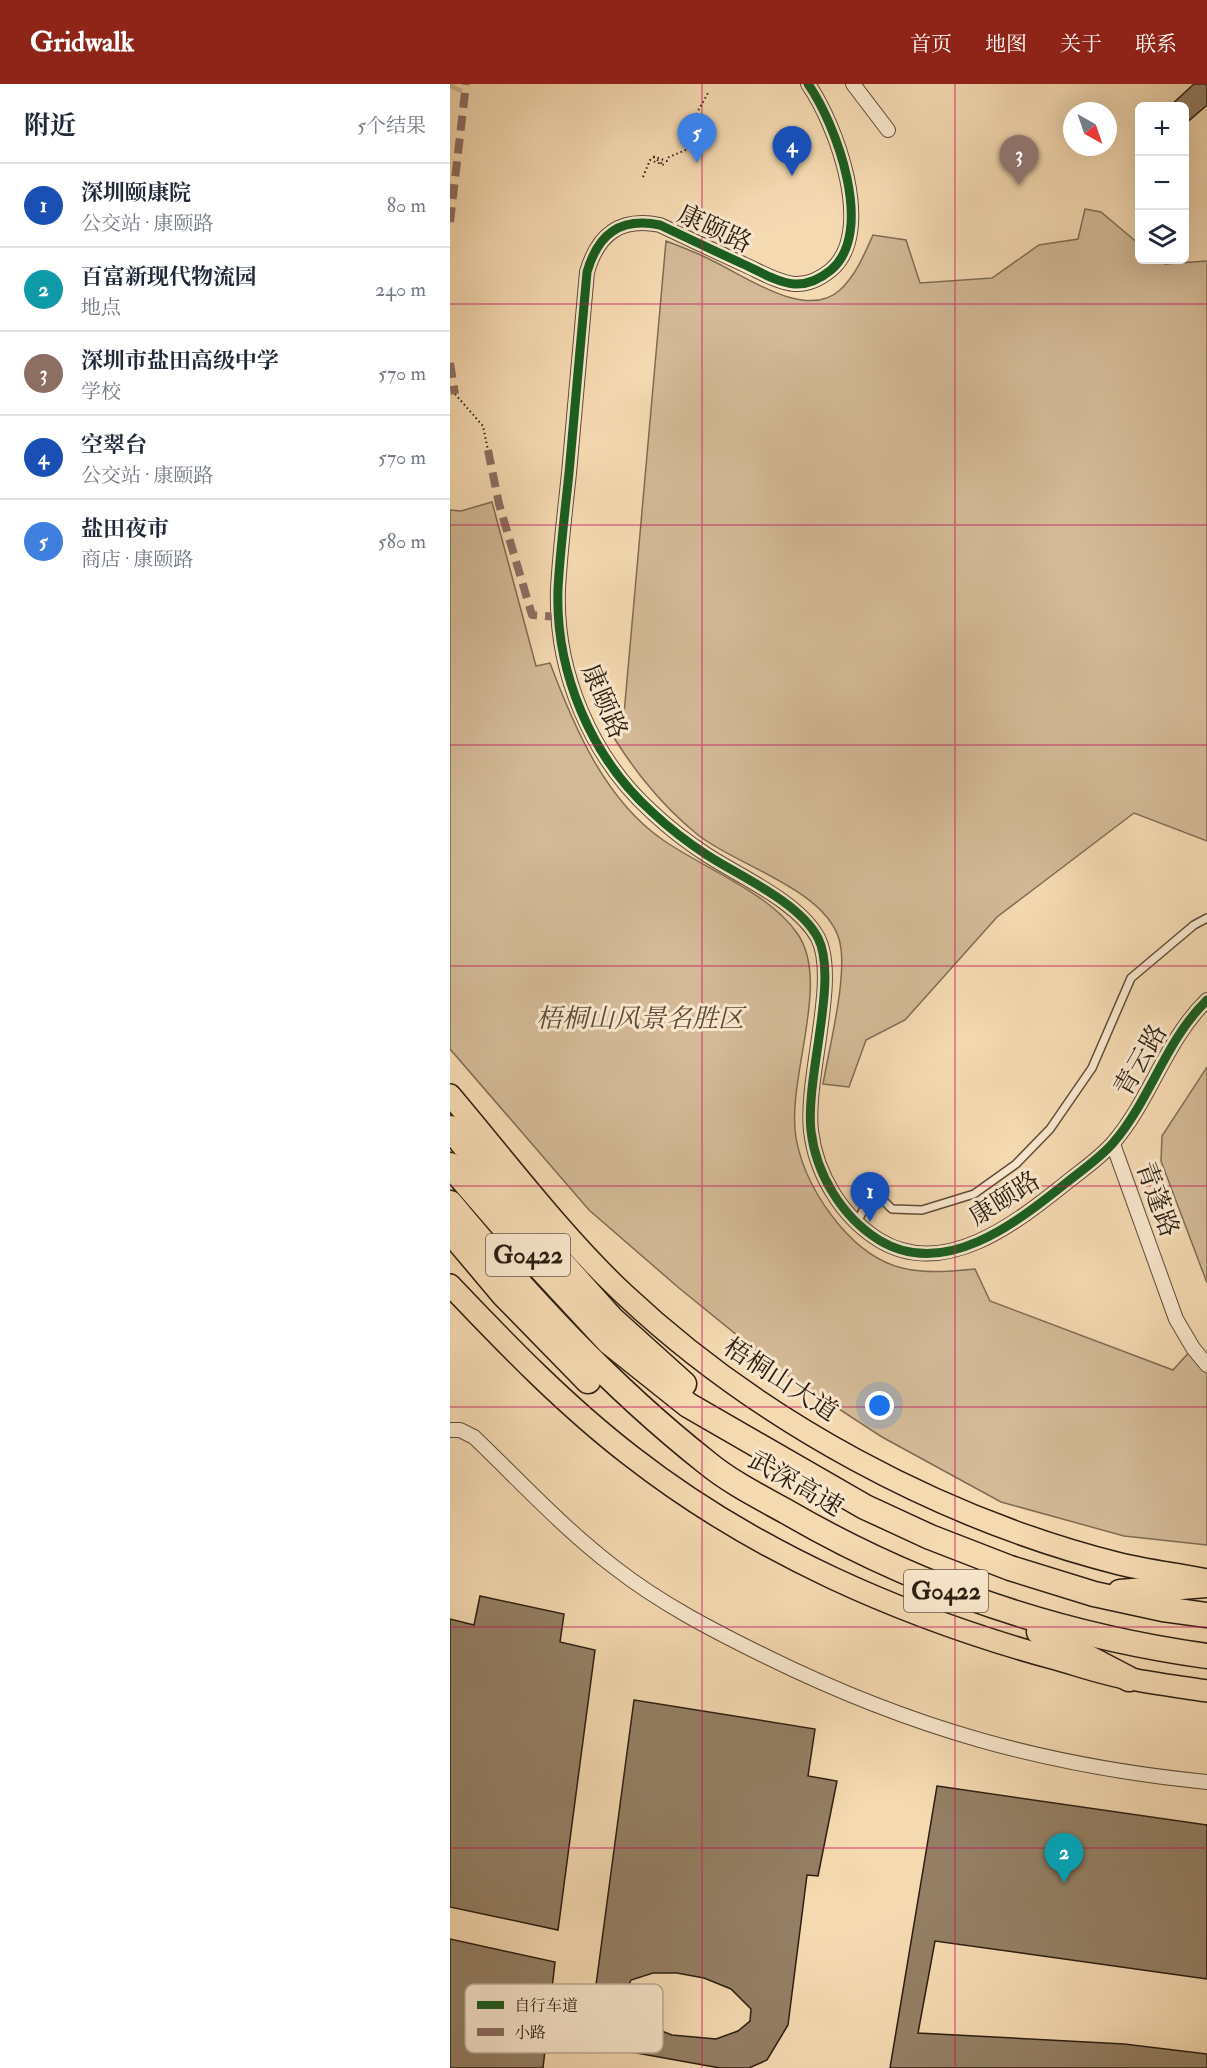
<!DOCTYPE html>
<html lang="zh">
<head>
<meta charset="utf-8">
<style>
  body { margin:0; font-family:"IM FELL Double Pica","Noto Serif SC",serif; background:#f2f2f3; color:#1f2937 }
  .controls { position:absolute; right:18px; top:18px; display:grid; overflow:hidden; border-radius:9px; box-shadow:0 6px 24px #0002 }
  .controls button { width:54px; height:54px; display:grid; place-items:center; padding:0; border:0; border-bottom:2px solid #e0e1e3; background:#fff; color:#1f2937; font:30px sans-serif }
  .compass { position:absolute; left:613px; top:18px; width:54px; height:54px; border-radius:50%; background:#fff; box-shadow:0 6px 24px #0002; rotate:140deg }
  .you { position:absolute; left:430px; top:1322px; width:21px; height:21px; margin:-15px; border:4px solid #fff; border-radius:50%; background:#1a73e8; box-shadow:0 0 0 9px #1a73e833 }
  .badge { display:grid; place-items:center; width:39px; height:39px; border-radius:50%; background:#8f2418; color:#fff; font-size:20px; font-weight:700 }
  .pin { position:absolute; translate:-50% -50px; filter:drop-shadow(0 2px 3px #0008) }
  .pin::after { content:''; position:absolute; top:32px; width:21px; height:18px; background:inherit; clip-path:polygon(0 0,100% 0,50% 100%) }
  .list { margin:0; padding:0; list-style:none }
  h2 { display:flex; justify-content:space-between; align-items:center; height:78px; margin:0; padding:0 24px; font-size:26px }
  h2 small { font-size:20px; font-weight:400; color:#747a83 }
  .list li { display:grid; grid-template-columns:39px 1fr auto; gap:18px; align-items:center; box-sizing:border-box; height:84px; padding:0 24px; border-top:2px solid #e0e1e3 }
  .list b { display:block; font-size:22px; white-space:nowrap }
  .list p { margin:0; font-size:20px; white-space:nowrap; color:#747a83 }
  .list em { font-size:20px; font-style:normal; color:#747a83 }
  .icon { flex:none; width:33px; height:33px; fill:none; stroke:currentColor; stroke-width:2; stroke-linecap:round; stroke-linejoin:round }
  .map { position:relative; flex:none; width:757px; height:1984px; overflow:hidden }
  header { display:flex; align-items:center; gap:36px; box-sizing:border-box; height:84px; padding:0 30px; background:#8f2418; color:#fff }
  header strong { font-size:28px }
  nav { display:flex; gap:33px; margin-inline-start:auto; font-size:21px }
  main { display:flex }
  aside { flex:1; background:#fff }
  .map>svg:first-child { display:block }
  .green { fill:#d3b996; stroke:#7f6c54; stroke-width:1.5 }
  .building { fill:#947f64; stroke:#2b1e11; stroke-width:1.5; fill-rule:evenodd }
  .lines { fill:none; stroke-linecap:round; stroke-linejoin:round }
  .motorway-tunnel { stroke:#cdb491; stroke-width:24; stroke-dasharray:24 12; stroke-linecap:butt }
  .service-casing { stroke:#5e4d39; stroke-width:10 }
  .minor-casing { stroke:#5e4d39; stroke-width:16 }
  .primary-casing { stroke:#2b1e11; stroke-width:24 }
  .motorway-casing { stroke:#2b1e11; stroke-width:27 }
  .path { stroke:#2b1e11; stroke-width:2; stroke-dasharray:1.5 3; stroke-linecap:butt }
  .service { stroke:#f8e6cc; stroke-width:7 }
  .minor { stroke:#f8e6cc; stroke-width:14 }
  .primary { stroke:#f5d9b1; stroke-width:21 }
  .motorway { stroke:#f5d9b1; stroke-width:24 }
  .quiet { stroke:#8d6e63; stroke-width:8; stroke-dasharray:15 8; stroke-linecap:butt }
  .cycleway-casing { stroke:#f8e6cc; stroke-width:13 }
  .cycleway { stroke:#1b5e20; stroke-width:9 }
  .grid { fill:none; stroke:#c2185b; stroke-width:1.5; stroke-opacity:0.55 }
  .labels { text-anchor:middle; stroke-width:6; stroke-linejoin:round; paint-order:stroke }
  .shield { fill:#f8e6cc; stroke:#685a49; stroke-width:1.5 }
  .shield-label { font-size:24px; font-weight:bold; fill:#2b1e11 }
  .street-label { font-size:26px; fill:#2b1e11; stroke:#f8e6cc }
  .park-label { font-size:26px; font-style:italic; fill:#5d4c39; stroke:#f8e6cc }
  .key { fill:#f8e6cc; stroke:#baaa94; stroke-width:1.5 }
  .key-label { font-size:16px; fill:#2b1e11 }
</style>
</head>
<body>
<header>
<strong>Gridwalk</strong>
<nav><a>首页</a><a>地图</a><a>关于</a><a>联系</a></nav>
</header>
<main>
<aside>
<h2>附近<small>5个结果</small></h2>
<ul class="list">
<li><span class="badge" style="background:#1a4fb4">1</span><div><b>深圳颐康院</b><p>公交站 · 康颐路</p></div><em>80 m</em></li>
<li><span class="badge" style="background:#0f9aa8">2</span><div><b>百富新现代物流园</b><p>地点</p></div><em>240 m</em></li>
<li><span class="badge" style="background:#8d6e63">3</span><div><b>深圳市盐田高级中学</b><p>学校</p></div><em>570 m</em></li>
<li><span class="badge" style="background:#1a4fb4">4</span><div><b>空翠台</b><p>公交站 · 康颐路</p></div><em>570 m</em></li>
<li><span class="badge" style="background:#3f7fe0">5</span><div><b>盐田夜市</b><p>商店 · 康颐路</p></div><em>580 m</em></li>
</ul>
</aside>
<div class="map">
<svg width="757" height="1984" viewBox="0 0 757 1984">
  <rect width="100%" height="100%" fill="#f5d9b1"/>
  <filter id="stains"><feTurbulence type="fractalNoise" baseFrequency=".00333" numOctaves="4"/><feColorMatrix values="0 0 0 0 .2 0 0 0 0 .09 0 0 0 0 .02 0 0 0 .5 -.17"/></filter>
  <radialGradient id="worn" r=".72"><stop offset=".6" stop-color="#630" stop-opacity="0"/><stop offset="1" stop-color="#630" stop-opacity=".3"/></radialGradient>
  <g class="green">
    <path d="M635,125L651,128L689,160L690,176H709L715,180L757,177V757L684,729L547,833L455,936L416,956L399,1003L373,1000C379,964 399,888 389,855C374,805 286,781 248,751C206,717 177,677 150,631L174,630L216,157C232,163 248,169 263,177C295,192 356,237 390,206C406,191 414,171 423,151L456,156L470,199L542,194L589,161L628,155Z"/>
    <path d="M42,418L86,582L100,579C124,643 155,716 213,756C255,785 318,808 347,849C382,898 336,994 346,1054C352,1087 369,1117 390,1142C431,1190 467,1191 525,1185L540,1217L723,1286L743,1264L757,1281V1461L674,1452L551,1418L432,1353L335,1290L229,1204L139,1126L0,965V426L11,427Z"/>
    <polygon points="757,983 757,1199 711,1077 712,1052"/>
  </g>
  <g class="building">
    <polygon points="744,0 757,0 757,21 735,40 735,22 720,22"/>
    <polygon points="30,1512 114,1530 110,1558 145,1566 108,1846 0,1823 0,1535 24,1541"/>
    <path d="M184,1616L365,1645L358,1692L387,1697L368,1792L357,1791L338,1941L317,1976L299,1984H270L181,1968L166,1961L150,1947L142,1931ZM203,1889H227L254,1894L281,1905L301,1925L300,1937L288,1947L266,1955L222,1951L204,1944L178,1921L175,1909L181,1896Z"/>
    <polygon points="487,1702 757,1741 757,1895 485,1857 468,1949 674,1960 757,1970 757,1984 440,1984"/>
    <polygon points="0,1855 105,1878 93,1984 0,1984"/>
  </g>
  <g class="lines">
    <polyline class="motorway-tunnel" points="0,4 2,0"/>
    <g class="service-casing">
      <polyline id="service" points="407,1139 415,1122 427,1110 442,1125 472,1126 524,1110 566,1080 600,1045 642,984 681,894 744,841 757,834"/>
    </g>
    <g class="minor-casing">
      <g id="minor">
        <path d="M358,0C386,40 426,148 381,186C370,195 358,201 344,200C326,198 309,187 293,180C265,167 237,154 210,141C170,133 148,150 137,188C131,255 125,322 119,389C115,428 110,467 108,505C105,588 141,673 202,728C219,744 237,758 257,771C291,793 349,818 368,854C389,895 355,994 361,1047C366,1090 392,1133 429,1156C494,1196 566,1139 616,1099C632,1086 650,1074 663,1059C701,1015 715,957 757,916"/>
        <polyline points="403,0 438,46"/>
        <polyline points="663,1060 726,1235 743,1264 757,1281"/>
        <path d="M0,1346H10L24,1353C70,1397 113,1444 164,1483C210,1519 262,1546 315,1572C461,1644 595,1682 757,1698"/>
      </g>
    </g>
    <g class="primary-casing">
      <g id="primary">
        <path d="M0,1011C55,1076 113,1153 174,1210C309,1337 491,1435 670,1480C699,1487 728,1490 757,1496"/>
        <path d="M0,1201C57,1261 116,1322 181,1372C304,1468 453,1533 602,1574C628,1581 655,1591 681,1595C706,1600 732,1603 757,1607"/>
      </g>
    </g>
    <g class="motorway-casing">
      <g id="motorway">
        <polyline points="0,1044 102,1168 162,1235 234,1300"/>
        <polyline points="0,1081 69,1161 159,1258 238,1321 415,1423 480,1453 560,1484 644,1510 713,1525 757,1531"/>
        <path d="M0,1119C78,1213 160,1302 256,1378C280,1398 310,1413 337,1428C468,1504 607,1551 757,1572"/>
        <polyline points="0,1147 53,1210 138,1297"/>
        <polyline points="670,1508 757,1501"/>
        <polyline points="589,1548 679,1595"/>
      </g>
    </g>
    <g class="path">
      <polyline points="193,93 200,76 214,81 202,72 217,77 219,73 238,65 238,45 258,9"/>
      <polyline points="5,310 33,342 38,366"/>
    </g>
    <use href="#service" class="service"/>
    <use href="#minor" class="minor"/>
    <use href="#primary" class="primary"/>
    <use href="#motorway" class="motorway"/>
    <g class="quiet">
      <polyline points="0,138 16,0"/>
      <polyline points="0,279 5,310"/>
      <polyline points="38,366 49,420 82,531 109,533"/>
    </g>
    <g class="cycleway-casing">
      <path id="cycleway" d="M358,0C386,40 426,148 381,186C370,195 358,201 344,200C326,198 309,187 293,180C265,167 237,154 210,141C170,133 148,150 137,188C131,255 125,322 119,389C115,428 110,467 108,505C105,588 141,673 202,728C219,744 237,758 257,771C291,793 349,818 368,854C389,895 355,994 361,1047C366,1090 392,1133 429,1156C494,1196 566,1139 616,1099C632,1086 650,1074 663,1059C701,1015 715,957 757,916"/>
    </g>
    <use href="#cycleway" class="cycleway"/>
  </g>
  <path class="grid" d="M252,0V1984M505,0V1984M0,220H757M0,441H757M0,661H757M0,882H757M0,1102H757M0,1323H757M0,1543H757M0,1764H757"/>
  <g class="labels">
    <g class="shield">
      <rect x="36" y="1150" width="84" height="42" rx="4.5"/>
      <rect x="454" y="1486" width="84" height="42" rx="4.5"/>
    </g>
    <g class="shield-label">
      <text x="78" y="1179">G0422</text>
      <text x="496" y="1515">G0422</text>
    </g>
    <g class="street-label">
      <text transform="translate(265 144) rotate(25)" y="9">康颐路</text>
      <text transform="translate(155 617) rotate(67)" y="9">康颐路</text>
      <text transform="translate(690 976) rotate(-60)" y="9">青云路</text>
      <text transform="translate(554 1114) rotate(-32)" y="9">康颐路</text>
      <text transform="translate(708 1115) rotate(70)" y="9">青蓬路</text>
      <text transform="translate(331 1295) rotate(33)" y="9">梧桐山大道</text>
      <text transform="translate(346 1399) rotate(30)" y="9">武深高速</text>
    </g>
    <g class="park-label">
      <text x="190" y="943">梧桐山风景名胜区</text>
    </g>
  </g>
  <rect x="15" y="1900" width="198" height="69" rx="9" class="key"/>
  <rect x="27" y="1917" width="27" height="8" fill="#1b5e20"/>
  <rect x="27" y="1944" width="27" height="8" fill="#8d6e63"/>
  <g class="key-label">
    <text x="64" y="1927">自行车道</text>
    <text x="64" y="1954">小路</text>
  </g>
  <rect width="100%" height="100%" filter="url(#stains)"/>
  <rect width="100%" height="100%" fill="url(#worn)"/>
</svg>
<div class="controls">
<button>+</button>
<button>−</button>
<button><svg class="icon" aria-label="layers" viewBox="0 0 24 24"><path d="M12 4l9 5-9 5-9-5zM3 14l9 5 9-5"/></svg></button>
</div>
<svg class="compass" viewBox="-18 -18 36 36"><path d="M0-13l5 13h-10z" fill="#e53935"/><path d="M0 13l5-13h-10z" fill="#747a83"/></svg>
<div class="you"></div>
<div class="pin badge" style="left:420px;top:1138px;background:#1a4fb4">1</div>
<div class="pin badge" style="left:614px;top:1799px;background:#0f9aa8">2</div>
<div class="pin badge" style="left:569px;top:101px;background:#8d6e63">3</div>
<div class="pin badge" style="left:342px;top:92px;background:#1a4fb4">4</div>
<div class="pin badge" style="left:247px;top:79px;background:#3f7fe0">5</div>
</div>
</main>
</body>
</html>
